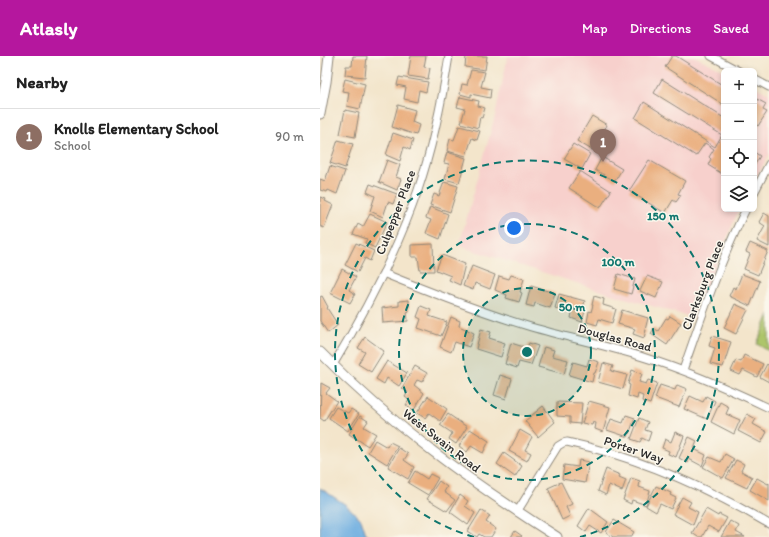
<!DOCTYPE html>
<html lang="en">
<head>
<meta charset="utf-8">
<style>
  body { margin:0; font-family:Itim,sans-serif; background:#f2f2f2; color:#222 }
  .controls { position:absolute; right:12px; top:12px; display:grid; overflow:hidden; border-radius:6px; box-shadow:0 2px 6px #0003 }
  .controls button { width:36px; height:36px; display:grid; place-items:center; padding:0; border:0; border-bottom:1px solid #e0e0e0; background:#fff; color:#222; font:20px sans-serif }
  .you { position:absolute; left:194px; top:172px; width:14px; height:14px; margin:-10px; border:3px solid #fff; border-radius:50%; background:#1a73e8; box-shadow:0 0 0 6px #1a73e833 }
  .badge { display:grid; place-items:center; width:26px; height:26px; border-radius:50%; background:#b5179e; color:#fff; font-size:13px; font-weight:700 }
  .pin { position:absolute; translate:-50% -33px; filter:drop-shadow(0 1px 2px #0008) }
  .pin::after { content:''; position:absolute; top:21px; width:14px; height:12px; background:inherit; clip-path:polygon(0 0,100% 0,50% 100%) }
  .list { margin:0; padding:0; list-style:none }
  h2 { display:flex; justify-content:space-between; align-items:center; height:52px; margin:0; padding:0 16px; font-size:17px }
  h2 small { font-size:13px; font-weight:400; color:#767676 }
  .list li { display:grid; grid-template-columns:26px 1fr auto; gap:12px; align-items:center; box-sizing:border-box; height:56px; padding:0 16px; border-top:1px solid #e0e0e0 }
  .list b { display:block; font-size:15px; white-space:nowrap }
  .list p { margin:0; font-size:13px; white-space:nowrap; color:#767676 }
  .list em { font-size:13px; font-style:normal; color:#767676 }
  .icon { flex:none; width:22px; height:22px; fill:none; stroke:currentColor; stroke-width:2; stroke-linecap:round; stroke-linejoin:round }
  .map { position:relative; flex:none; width:449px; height:481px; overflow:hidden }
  header { display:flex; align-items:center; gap:24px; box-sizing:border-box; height:56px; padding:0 20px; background:#b5179e; color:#fff }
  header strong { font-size:19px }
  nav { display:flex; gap:22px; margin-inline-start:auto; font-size:14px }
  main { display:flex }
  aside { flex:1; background:#fff }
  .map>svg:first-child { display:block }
  .built { fill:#f7d0cc }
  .green { fill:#adc56a; stroke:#6c784a }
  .water { fill:#6dade0; stroke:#4c6c86 }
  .building { fill:#eaaf7f }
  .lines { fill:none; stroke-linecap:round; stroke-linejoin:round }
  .minor-casing { stroke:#8f887b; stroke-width:9 }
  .tertiary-casing { stroke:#8f887b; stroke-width:11 }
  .minor { stroke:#fff; stroke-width:7 }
  .tertiary { stroke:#fff; stroke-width:9 }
  .ring { fill:none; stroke:#0f766e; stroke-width:2; stroke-dasharray:7 5 }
  .labels { text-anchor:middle; stroke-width:3; stroke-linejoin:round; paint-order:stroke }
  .street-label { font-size:13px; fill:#2b2b2b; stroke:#fbf7ec }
  .centre { fill:#0f766e; stroke:#fbf7ec; stroke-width:2 }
  .ring-label { font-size:12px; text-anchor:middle; font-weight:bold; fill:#0f766e; stroke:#fbf7ec; stroke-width:3; stroke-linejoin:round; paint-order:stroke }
</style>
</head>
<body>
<header>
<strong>Atlasly</strong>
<nav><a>Map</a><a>Directions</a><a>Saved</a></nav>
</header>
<main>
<aside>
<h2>Nearby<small></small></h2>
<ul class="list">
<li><span class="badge" style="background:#8d6e63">1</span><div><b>Knolls Elementary School</b><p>School</p></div><em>90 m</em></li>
</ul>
</aside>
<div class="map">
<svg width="449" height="481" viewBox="0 0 449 481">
  <rect width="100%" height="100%" fill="#fbf7ec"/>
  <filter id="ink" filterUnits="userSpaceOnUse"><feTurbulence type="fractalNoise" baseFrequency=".025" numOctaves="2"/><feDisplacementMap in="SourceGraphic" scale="8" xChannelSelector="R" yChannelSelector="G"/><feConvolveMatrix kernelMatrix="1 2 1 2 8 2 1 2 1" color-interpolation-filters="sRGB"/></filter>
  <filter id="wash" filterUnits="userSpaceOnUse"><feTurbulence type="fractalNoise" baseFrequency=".012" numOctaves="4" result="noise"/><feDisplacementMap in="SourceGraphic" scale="16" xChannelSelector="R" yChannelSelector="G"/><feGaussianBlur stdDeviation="0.9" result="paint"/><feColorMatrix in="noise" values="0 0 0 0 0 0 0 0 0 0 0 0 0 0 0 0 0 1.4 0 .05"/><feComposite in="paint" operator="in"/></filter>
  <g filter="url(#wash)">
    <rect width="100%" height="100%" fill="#f3e5cb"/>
    <g class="built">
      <polygon points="188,0 374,0 405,15 404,15 404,153 419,153 374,262 301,241 139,190 175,60"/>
      <polygon points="434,30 449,38 449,98 434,126"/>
    </g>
    <polygon class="green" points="449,258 449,295 437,288"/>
    <polygon class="water" points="0,432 26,449 41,463 47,481 0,481"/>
    <g id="blocks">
      <g class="building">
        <polygon points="33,0 47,0 45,21 25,19 26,10 32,10"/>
        <polygon points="91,0 106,0 104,11 110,12 108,23 88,20"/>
        <polygon points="146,0 167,0 165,14 145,11"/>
        <polygon points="352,0 356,0 404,30 404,49 345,11"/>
        <polygon points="151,14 165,16 161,31 171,33 170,42 151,38 151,41 140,38 142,28 147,29"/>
        <polygon points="79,21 108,26 106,36 99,34 97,46 84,43 86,31 77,29"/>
        <polygon points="25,23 45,28 40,53 27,50 29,36 22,35"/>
        <polygon points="342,23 404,62 404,119 388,109 391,103 389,101 394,93 385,87 376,100 315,62 324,46 395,91 402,79 334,37"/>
        <polygon points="140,41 159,45 158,50 165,52 162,62 160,61 158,72 141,67 145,53 137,51"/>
        <polygon points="435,42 446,48 443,54 447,56 438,70 434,67 434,44"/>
        <polygon points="78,49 95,54 92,66 99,69 96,79 72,71"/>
        <polygon points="25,54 39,57 35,81 20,78"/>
        <polygon points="272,60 287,69 272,94 257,85"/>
        <polygon points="139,70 160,75 157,84 152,82 146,100 127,95 130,83 134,84"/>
        <polygon points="73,77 93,84 90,94 84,91 80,105 66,99"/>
        <polygon points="18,84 33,88 25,112 10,107"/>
        <polygon points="253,88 270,98 262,113 244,103"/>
        <polygon points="127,96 146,102 139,127 125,123 129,108 124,107"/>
        <polygon points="434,96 440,100 434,110"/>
        <polygon points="282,101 302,113 295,125 275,114"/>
        <polygon points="67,104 80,109 76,121 81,123 77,134 59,126"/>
        <polygon points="329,104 365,125 358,138 361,139 356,146 353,144 345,157 309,135"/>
        <polygon points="10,110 25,115 17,138 8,134 7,136 0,134 0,123 5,125"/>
        <polygon points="260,115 291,135 280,152 249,132"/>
        <polygon points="124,126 138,130 130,156 110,149 114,138 119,140"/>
        <polygon points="50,128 77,138 73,148 68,146 63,161 50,155 55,140 47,136"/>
        <polygon points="0,141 6,143 5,145 13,149 4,172 0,170"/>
        <polygon points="110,151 128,158 120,183 106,177 111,164 106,162"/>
        <polygon points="444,157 449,160 449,191 437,185 445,170 439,166"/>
        <polygon points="50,158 67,166 55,192 45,187 47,183 33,178 38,168 43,171"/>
        <polygon points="36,187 54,195 50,205 45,202 38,216 25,209"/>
        <polygon points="430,187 448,195 438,219 424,213 430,198 426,196"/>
        <polygon points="113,188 114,215 100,215 98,201 92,201 92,189"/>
        <polygon points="122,199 145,208 140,229 129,224 131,220 116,214"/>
        <polygon points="152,210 175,219 170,233 155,227 153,234 143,230 147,219 148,220"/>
        <polygon points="22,213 36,221 29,234 35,238 30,247 10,237"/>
        <polygon points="298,218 315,223 311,238 294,233"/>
        <polygon points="422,218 440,225 430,250 409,240 413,231 416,233"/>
        <polygon points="191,219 204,223 200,236 202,237 199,246 186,242 187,239 175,234 179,220 189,223"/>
        <polygon points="327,220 343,226 336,242 320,235"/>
        <polygon points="211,230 235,237 230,252 215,247 214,251 206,249"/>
        <polygon points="239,238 265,245 262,254 265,255 262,266 251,262 252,257 235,252"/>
        <polygon points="2,240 8,251 7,252 18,269 8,277 0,265 0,241"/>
        <polygon points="274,240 284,243 283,249 296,253 292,267 279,263 277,269 267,266 269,255 271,256 273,249 272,249"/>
        <polygon points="89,244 89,255 87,256 88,265 63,267 62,252 79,250 79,245"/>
        <polygon points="415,248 428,254 416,278 404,272"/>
        <polygon points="101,250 111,254 109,260 127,266 121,280 98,272 101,263 97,261"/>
        <polygon points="302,254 328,262 325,274 326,274 324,282 313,278 315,273 298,268"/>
        <polygon points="350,260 361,267 347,289 331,278 334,272 338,275 346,262 348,263"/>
        <polygon points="131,261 140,265 139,270 154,277 149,291 135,286 131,296 120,291"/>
        <polygon points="161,273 171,276 169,282 185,287 181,301 156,293"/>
        <polygon points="392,280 411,286 403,311 390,308 395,292 389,290"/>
        <polygon points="45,281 64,295 51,316 38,308 45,296 38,292"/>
        <polygon points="191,287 207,292 209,287 218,290 211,309 199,306 197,312 185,308"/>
        <polygon points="224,291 234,294 232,300 248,304 244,318 218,311"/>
        <polygon points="424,299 443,308 437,321 423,314 420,319 411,315 416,304 421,306"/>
        <polygon points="269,303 279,306 275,317 274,317 272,326 249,319 253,306 267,310"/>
        <polygon points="67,305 87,317 79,330 67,322 64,328 56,323"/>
        <polygon points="283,307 293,310 291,315 307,319 303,333 278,326"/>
        <polygon points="447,308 449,310 449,326 440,321"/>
        <polygon points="95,310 107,317 102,326 97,324 94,329 104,337 94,354 86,349 89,344 85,341 88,336 82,332"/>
        <polygon points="312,314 322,318 319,326 326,328 328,324 337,327 330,348 322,345 323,340 318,338 317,343 308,340 310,329 308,328"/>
        <polygon points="180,319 192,323 186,343 174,339"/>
        <polygon points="1,327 10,332 6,337 17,345 4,365 0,362"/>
        <polygon points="340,329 355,334 357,329 367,333 359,351 335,342"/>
        <polygon points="108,340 127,353 120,365 109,357 105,362 97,357"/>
        <polygon points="370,340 383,346 386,340 395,345 387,363 364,353"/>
        <polygon points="269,345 290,351 283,376 275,373 276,367 273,366 272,369 262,367"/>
        <polygon points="237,346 262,347 260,368 250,367 250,361 237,360"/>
        <polygon points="400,346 409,351 406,358 420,364 414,378 391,366"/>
        <polygon points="223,350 235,366 218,381 205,365"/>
        <polygon points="16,351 28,357 31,353 39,358 28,375 9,362"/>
        <polygon points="128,358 147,371 136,388 129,383 132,377 120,369"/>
        <polygon points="427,358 436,363 433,368 447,376 441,387 418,375"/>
        <polygon points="306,359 315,362 308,381 287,374 291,363 303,367"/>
        <polygon points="40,360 48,365 44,371 56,378 48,390 29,378"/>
        <polygon points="319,362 328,366 325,374 331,376 328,385 322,382 320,386 311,383"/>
        <polygon points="150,373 169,385 163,397 151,390 147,396 139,390"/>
        <polygon points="200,374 212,381 205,394 211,397 207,405 189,395"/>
        <polygon points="355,376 364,380 356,401 348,398 349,395 342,392 345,383 351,386"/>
        <polygon points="369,381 377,385 374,393 386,399 382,410 369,403 368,407 359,402"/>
        <polygon points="55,384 67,391 70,386 78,390 67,408 48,396"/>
        <polygon points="79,392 88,398 84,404 94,411 88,423 68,411"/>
        <polygon points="184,397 202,410 195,421 177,408"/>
        <polygon points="405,398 414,403 403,422 383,411 389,401 401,406"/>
        <polygon points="259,404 269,406 265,427 242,423 244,409 258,411"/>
        <polygon points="416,404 424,408 421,415 432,421 427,432 406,422"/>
        <polygon points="286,413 300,419 299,421 306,424 302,435 289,429 286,439 278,435"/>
        <polygon points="95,415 107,423 110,418 118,422 108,439 88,427"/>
        <polygon points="311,422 320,425 319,431 330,435 326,449 312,444 311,448 303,444"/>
        <polygon points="437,422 448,428 449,427 449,445 430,434"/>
        <polygon points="119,425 127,431 124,436 135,444 127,455 107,443"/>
        <polygon points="241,426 252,448 246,451 250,460 242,464 228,432"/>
        <polygon points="336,430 351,437 350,439 356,442 351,453 340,448 336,456 326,450"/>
        <polygon points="140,439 148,445 145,450 155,457 148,469 130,456"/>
        <polygon points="362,441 371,446 368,451 378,456 373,469 353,458"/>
        <polygon points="269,452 288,466 281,477 270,470 266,476 258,470"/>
        <polygon points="386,453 398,460 399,458 407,462 399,476 388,470 382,481 378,481 372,477"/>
        <polygon points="161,454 170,460 166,466 176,473 171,481 164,481 159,478 157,481 148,475"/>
        <polygon points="294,464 314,476 311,481 293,481 286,476"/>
        <polygon points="410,465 419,470 416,476 425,481 401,481"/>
        <polygon points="195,475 202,480 201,481 191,481"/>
      </g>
    </g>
  </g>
  <g filter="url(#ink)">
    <use href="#blocks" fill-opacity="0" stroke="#8f887b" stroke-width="1"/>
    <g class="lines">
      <g class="minor-casing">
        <g id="minor">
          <polyline points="391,0 419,15"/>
          <polyline points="434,23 449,31"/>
          <polyline points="434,137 449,108"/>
          <path d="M63,217C112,237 161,256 211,271C249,282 288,290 326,302C368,315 409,333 449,352"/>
          <path d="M13,309C47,253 77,195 98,134C113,90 122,45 129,0"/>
          <path d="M363,314C382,260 400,205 426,153"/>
          <path d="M197,456L238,390L243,387L247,386C318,401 386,431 449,468"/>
        </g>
      </g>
      <g class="tertiary-casing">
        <g id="tertiary">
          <polyline points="0,58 6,26 9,0"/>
          <path d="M0,296C70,368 152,427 237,481"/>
        </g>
      </g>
      <use href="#minor" class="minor"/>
      <use href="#tertiary" class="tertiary"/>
    </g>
  </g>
  <circle cx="207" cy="296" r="64" fill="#0f766e" fill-opacity=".12"/>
  <g class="ring">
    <circle cx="207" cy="296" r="64"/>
    <circle cx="207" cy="296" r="128"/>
    <path d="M154 481A192 192 0 1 1 260 481"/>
  </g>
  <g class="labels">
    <g class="street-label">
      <text transform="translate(75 156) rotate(-69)" y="5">Culpepper Place</text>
      <text transform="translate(382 229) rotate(-69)" y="5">Clarksburg Place</text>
      <text transform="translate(295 281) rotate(15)" y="5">Douglas Road</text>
      <text transform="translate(122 384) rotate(38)" y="5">West Swain Road</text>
      <text transform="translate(314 393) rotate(18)" y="5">Porter Way</text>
    </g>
  </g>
  <circle cx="207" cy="296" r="6" class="centre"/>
  <g class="ring-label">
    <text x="343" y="164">150 m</text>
    <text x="298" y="210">100 m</text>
    <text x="252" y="255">50 m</text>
  </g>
</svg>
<div class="controls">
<button>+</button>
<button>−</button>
<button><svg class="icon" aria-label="locate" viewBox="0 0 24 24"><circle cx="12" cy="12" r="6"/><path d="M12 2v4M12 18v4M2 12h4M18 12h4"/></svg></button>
<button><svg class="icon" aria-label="layers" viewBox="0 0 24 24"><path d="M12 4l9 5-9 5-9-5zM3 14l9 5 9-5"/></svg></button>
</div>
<div class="you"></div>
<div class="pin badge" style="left:283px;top:106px;background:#8d6e63">1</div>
</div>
</main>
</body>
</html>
